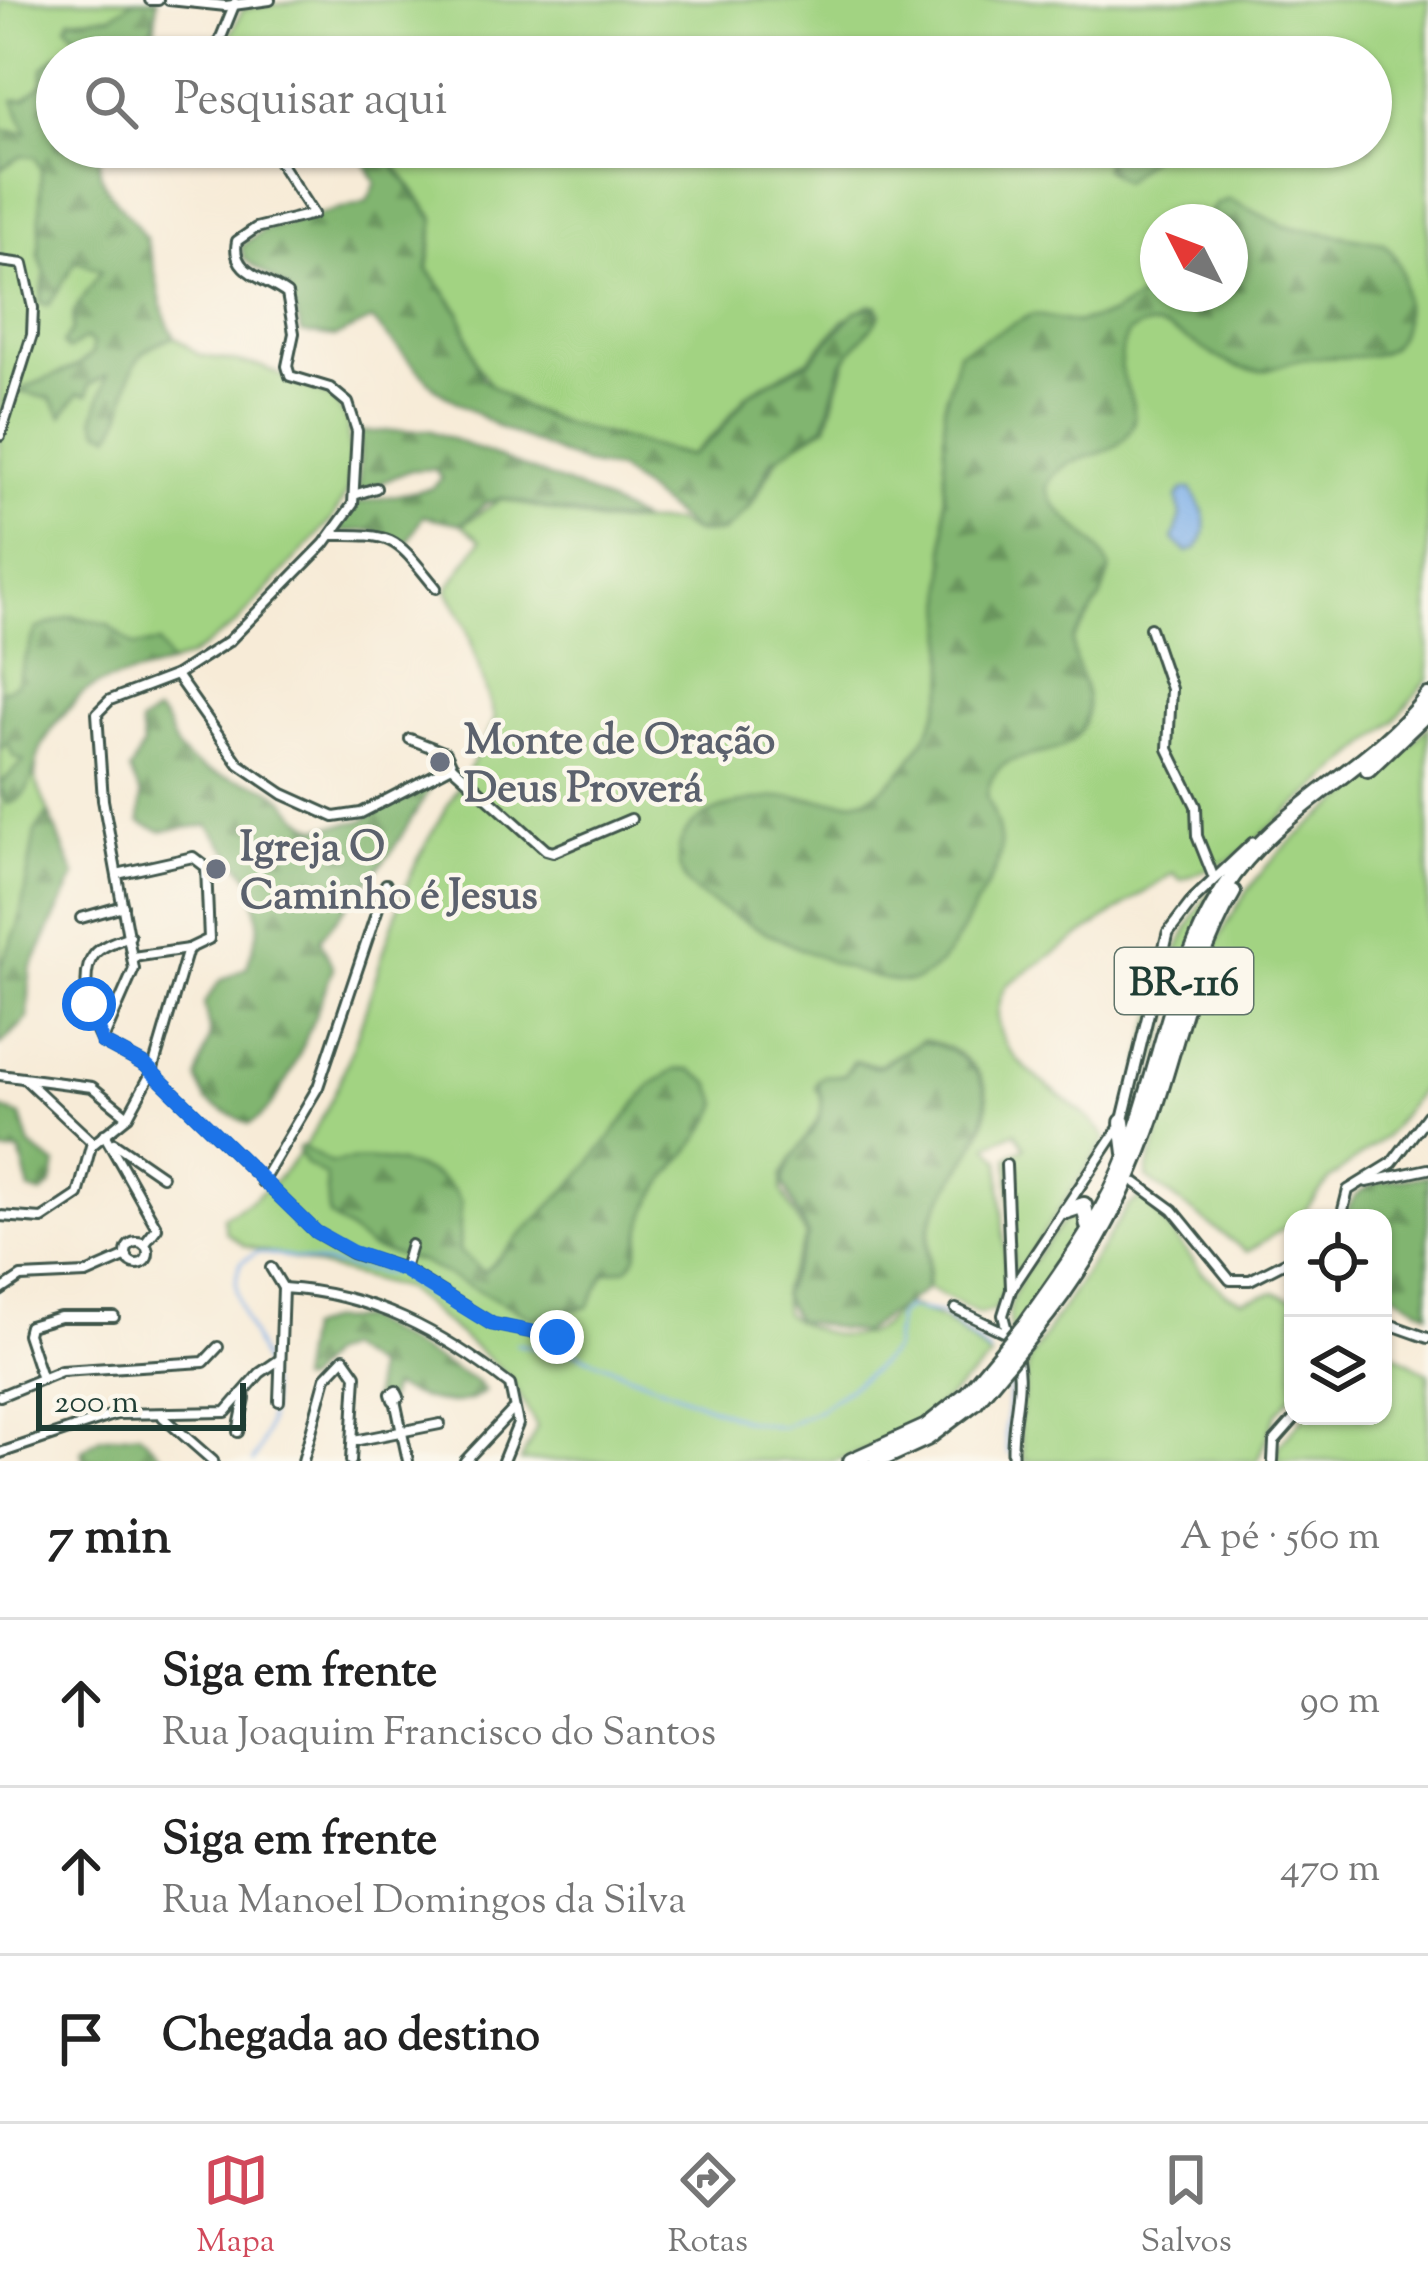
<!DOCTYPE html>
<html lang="pt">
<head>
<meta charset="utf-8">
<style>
  body { margin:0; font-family:"Sorts Mill Goudy",serif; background:#f2f2f2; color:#222 }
  .controls { position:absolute; right:36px; bottom:36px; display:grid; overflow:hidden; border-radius:24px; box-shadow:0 3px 9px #0004 }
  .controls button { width:108px; height:108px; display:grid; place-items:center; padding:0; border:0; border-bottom:3px solid #e0e0e0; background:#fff; color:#222; font:60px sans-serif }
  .compass { position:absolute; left:1140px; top:204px; width:108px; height:108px; border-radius:50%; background:#fff; box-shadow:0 3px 9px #0004; rotate:312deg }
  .scale { position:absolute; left:36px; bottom:30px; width:210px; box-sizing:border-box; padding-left:12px; border:6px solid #1f3d34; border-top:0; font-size:33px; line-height:42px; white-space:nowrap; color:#1f3d34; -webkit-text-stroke:9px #fbf7ec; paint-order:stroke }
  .stop { position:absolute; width:36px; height:36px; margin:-27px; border:9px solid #1a73e8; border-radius:50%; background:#fff }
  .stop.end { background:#1a73e8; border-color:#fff; box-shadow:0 3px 12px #0008 }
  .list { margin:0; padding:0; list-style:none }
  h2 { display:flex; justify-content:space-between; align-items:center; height:156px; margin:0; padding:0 48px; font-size:51px }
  h2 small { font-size:39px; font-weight:400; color:#767676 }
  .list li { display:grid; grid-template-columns:78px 1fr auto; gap:36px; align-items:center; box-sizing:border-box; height:168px; padding:0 48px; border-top:3px solid #e0e0e0 }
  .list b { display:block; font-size:45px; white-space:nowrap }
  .list p { margin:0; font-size:39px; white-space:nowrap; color:#767676 }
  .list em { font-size:39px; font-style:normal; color:#767676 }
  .icon { flex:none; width:66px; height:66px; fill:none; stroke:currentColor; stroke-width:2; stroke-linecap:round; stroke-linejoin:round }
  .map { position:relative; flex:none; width:1428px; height:1461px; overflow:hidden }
  .search { position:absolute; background:#fff; box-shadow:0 3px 9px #0004; left:36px; right:36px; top:36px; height:132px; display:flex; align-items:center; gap:30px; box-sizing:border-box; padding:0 42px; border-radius:66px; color:#767676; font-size:45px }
  .sheet { height:660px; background:#fff }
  nav { display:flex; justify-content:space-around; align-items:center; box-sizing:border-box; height:168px; border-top:3px solid #e0e0e0; background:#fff; font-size:33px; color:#767676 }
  nav a { display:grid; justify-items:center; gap:6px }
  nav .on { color:#d1495b }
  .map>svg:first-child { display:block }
  .green { fill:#a2d382; stroke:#60885b; stroke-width:3; fill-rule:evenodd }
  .forest { fill:url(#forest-firs); stroke:#507952; stroke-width:3 }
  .water { fill:#7baee8; stroke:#4d768e; stroke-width:3 }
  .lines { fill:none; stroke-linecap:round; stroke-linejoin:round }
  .stream { stroke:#7baee8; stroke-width:3 }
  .street-casing { stroke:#3f574c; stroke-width:14 }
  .secondary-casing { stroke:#3f574c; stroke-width:15 }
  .highway-casing { stroke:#3f574c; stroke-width:20 }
  .street { stroke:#fff; stroke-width:8 }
  .secondary { stroke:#fff; stroke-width:9 }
  .highway { stroke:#fff; stroke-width:14 }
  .highway-bridge-casing { stroke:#3f574c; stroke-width:20; stroke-linecap:butt }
  .highway-bridge { stroke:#fff; stroke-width:14 }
  .route { stroke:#1a73e8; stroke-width:15 }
  .worship-dot { fill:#6b7280; stroke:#fbf7ec; stroke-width:4.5 }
  .labels { text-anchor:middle; stroke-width:9; stroke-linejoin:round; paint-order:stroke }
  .shield { fill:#fbf7ec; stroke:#61756b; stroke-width:3 }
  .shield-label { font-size:39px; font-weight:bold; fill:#1f3d34 }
  .worship-label { font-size:42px; font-weight:bold; fill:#5b616d; stroke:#fbf7ec; text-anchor:start }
</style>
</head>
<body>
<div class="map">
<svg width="1428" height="1461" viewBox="0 0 1428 1461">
  <defs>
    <pattern id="forest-firs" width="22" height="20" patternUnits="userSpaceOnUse" patternTransform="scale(3)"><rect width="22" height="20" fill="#81b570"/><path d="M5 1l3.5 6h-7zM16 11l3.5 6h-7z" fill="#69945d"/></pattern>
  </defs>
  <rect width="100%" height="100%" fill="#fbf7ec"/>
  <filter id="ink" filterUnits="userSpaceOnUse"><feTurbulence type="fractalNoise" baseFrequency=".00833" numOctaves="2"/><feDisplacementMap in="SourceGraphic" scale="24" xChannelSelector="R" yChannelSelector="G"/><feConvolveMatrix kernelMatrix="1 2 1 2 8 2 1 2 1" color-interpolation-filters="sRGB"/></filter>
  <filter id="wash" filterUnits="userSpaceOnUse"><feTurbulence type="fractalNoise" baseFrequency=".004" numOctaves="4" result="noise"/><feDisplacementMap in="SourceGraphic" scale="48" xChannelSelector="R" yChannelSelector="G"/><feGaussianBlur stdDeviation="2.7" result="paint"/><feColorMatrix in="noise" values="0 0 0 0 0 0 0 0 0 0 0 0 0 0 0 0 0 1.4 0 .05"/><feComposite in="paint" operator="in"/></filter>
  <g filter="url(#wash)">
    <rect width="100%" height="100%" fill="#f7ebd7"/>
    <g class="green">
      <polygon points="0,0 157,0 155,31 128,57 57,57 57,147 101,147 99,175 118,208 146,238 162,316 175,337 199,355 260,366 333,399 347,420 350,463 347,492 332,519 236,624 188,658 90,685 54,726 37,755 35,779 75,876 30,970 28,1018 0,1045"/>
      <path d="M311,0H1428V679L1394,722L1233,859L1181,880L1173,873L1007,985C965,1060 1078,1091 1106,1139L1014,1278L1008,1157L1025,1147L1015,1132L988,1145L1000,1160L1006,1287L995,1310L979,1314L927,1288C933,1264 924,1240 934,1215C953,1170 1016,1113 972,1065C958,1051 942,1043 923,1040L878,1065L854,1061L844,1074L818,1079L815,1087L824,1101L822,1113L782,1175V1191L806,1237L782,1289L785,1313C806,1332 856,1345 881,1327C889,1321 895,1312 902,1305C936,1309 965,1336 991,1358C941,1405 900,1443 833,1461H521L537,1427L509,1376L405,1289L245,1246L226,1232L223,1216C348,1161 364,981 412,872C436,819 471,772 495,719L466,625L447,590L481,540L462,525L501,499L600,522H675L693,532H723L750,507L780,454L827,426L847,356L881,314L878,306L870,304L843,321L810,358L747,394L717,432L690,455L588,432L526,408L491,386L475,361L460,312L428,269L435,219L382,147H1371V57H357L312,47L274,57H219L243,9ZM1158,222H1230V294H1158Z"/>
      <path d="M1428,726V1080L1385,1137L1330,1179L1299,1218L1247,1252L1147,1178C1147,1162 1156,1149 1159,1134C1175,1037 1210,922 1281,851C1327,806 1387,776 1428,726Z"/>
      <path d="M1219,884L1205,915L1129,1143C1127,1086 1175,920 1219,884Z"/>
      <polygon points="1143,1196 1202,1272 1226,1293 1242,1300 1275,1292 1293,1299 1293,1394 1276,1414 1257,1461 1024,1461 1019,1424 1029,1360 1128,1206"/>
      <path d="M1079,1211L1085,1223L1013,1337C995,1294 1046,1246 1070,1213Z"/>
      <polygon points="1383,1347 1428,1373 1428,1461 1278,1461 1279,1445 1305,1416 1383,1416"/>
    </g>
    <g class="forest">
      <path d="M134,0H157C151,71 115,57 57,57V147H101C89,194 135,209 148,246C160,277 156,309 175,337C112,355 139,395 111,435L99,430L94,418L107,375L89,385L88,395L78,394L62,416L51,399L17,391L77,366L92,354L93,344L86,338L68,350L63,343L72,331L74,311L101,271L76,261L49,305L40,303L45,272L39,256L41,170L35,157L22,156L0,169V130L27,133L14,100L25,99L43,83V68L57,55L79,46L81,41L67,26L70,19L111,16Z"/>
      <polygon points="1202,31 1274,57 1158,57 1185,36"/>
      <polygon points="356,147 380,147 434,220 427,269 460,313 481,378 525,409 555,421 690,456 717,435 749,394 810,361 856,311 876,306 878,319 842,363 825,425 773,460 748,507 733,524 716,533 695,532 619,470 585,464 500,428 437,390 372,320 335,337 302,333 289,290 244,259 241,246 263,230 367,202 376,183"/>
      <polygon points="1109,147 1162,147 1123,182 1104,168"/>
      <path d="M1229,199L1284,226L1383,243C1399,257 1403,272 1404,293C1410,374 1364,352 1305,359C1290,360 1276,370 1260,371C1210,371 1167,302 1128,334C1105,375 1147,401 1130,431C1111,464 1064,449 1047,486C1052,519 1097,532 1110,569L1100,599L1073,640C1071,669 1096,691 1084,723C1065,773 994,735 987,796C1008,849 1005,856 975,907C961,932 947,966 919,979C882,997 733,918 698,894C682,881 675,866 680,845C689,808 759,796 792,797C819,797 849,809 874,794C911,772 940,719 946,678L944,407L958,352L1033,314L1076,323L1112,314L1150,291L1230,294V222H1204L1215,205Z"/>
      <polygon points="429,430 587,492 640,520 601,520 502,498 486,503 461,524 423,516 405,547 373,530 337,532 357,503 432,488 442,478 434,469 411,470 359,492 360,432"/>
      <path d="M72,616L107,624L134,646L159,643L170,664C105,686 88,671 46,737C32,760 37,799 6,804L0,784L24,761L14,757L7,743L0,749V692L16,684L36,629Z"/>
      <path d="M156,713C172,722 168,739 180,752C211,784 248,775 274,792C291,803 297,820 317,828L362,821L412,788L420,785L429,790L390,854L320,939L333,968C319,1004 284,1112 249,1124L207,1102L197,1078L210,1035L204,1003L220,981L247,967L259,927L252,881L208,825L160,831L140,822L141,795L130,771L143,746L140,724Z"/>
      <polygon points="48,813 75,876 30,970 28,1018 0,1045 0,967 19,924 35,832"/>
      <path d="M922,1042C942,1044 957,1052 971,1067C1015,1114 950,1173 932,1218C922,1243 932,1266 924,1291L861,1333L796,1320L782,1295L808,1236L783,1182C791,1139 836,1130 817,1084L823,1076L844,1075L856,1062L877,1068Z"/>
      <path d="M690,1069L710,1083L719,1103C703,1148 655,1176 643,1224C638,1242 641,1253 628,1268L605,1273L588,1307L533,1318L421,1262L371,1248L329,1216L326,1176L306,1164L298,1149L301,1146L331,1163C368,1154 441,1161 461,1202L459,1251L484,1272L579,1177L652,1084L675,1070Z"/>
      <polygon points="0,1108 21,1116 30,1146 56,1165 52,1184 42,1194 30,1190 20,1152 0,1152"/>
      <path d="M1428,1176V1313L1383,1287V1218H1346C1352,1177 1393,1182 1428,1176Z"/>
      <path d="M362,1319L477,1382L485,1391C460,1415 417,1397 392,1387L384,1410L374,1403V1367L344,1348L326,1356L304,1382L298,1381L306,1329L329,1320Z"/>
      <polygon points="139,1433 167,1461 83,1461 82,1450 100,1438"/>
    </g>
    <path class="water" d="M1184,489H1191C1205,510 1213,528 1196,549L1187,552L1173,540L1181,516L1177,497Z"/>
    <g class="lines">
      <g class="stream">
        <polyline points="405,1281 468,1319"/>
        <polyline points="516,1344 543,1349 556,1345 746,1421 782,1427 819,1410 872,1371 893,1350 898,1315 907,1308 943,1314 990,1354"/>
        <path d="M1007,1376C1015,1401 999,1426 1009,1454"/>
        <path d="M253,1461C306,1373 215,1314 241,1262L258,1252L388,1274"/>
      </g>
    </g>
  </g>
  <g filter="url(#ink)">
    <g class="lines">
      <g class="street-casing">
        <g id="street">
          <polyline points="150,0 158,0"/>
          <polyline points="169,0 226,6 270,0"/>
          <polyline points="213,57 235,3"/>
          <polyline points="286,57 336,57"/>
          <polyline points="0,261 23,264 33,308 32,335 0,436"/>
          <polyline points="357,494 376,488"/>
          <path d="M333,535C397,534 395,538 436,588"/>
          <polyline points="1150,628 1171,689 1168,749 1196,806 1197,836 1213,876"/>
          <polyline points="176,675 239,764 283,794 334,817 361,813 452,766"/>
          <polyline points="410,739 446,753 452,766 546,850 553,852 631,819"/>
          <polyline points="117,874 193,857 206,867 209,939 188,949 133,957"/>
          <polyline points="81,918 123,906"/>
          <path d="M102,1042L134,969L103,800L97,713L110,700L176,675L229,641L324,544L353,504L357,431L348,403L330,388L290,376L287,366L294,333L287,294C266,278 230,273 237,241L256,228L313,214L270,147"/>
          <polyline points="102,1042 145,1065 316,1232 352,1253 404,1269 492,1324 557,1337"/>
          <path d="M102,1042C91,1022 78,975 94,955C102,945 119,940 130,936"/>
          <polyline points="0,1075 92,1087 128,1116"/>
          <polyline points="26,1080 93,1143"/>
          <polyline points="104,1134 157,1228 144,1245"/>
          <polyline points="114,1143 162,1176"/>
          <polyline points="1006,1165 1011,1288"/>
          <polyline points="262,1182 318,1087 386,884"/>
          <polyline points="1367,1182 1428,1169"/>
          <polyline points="1136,1183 1173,1210 1230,1280 1250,1280 1293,1258"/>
          <polyline points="0,1216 42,1219 78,1195 91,1146 128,1116 152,1072 188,949"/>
          <polyline points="1341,1218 1348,1190 1392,1163 1428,1115"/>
          <circle cx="137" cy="1253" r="11"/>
          <polyline points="271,1268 283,1288"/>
          <polyline points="404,1269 411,1245"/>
          <polyline points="0,1291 21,1277 86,1274 127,1256"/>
          <polyline points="956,1309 1006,1333"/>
          <polyline points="1383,1322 1428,1338"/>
          <polyline points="1010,1342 1003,1315 1011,1290 1122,1123"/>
          <polyline points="42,1379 27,1334 29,1326 60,1317 114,1317"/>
          <polygon points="396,1391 399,1397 393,1400 391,1394"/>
          <polyline points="0,1396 61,1371 204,1362 218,1347"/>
          <polyline points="395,1400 408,1461"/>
          <path d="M279,1401L283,1288C371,1293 442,1332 510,1385L518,1424L503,1461"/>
          <polyline points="163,1417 213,1461"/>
          <polyline points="238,1432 245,1398"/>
          <polyline points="354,1441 440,1424"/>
          <polyline points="0,1453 116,1414 226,1412 260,1373 279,1360"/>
          <polyline points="303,1461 326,1377 344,1358 356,1375 351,1461"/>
          <polyline points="465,1461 512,1411"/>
          <path d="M1013,1461C1009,1425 1025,1391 1016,1356"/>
          <polyline points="1273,1461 1274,1442 1297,1416"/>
        </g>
      </g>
      <g class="secondary-casing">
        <polyline id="secondary" points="1122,1122 1168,933 1194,899 1253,843"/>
      </g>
      <g class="highway-casing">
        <g id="highway">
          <polyline points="1368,769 1428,712"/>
          <polyline points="1122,1122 1126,1153"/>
          <polyline points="1066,1211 1084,1205 1088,1226"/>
          <path d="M1025,1325C1063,1271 1104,1217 1128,1154C1160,1068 1174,967 1224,889C1275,808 1369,771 1428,696"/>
          <path d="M1033,1332C1088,1266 1128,1189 1155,1107C1179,1035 1194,958 1233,892"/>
          <polyline points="851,1461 926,1427 967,1394"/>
          <polyline points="877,1461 927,1438 975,1402"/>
        </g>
      </g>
      <use href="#street" class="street"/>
      <use href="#secondary" class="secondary"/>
      <use href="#highway" class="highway"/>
      <g class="highway-bridge-casing">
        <g id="highway-bridge">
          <polyline points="967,1394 1025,1325"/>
          <polyline points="975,1402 1033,1332"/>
        </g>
      </g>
      <use href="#highway-bridge" class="highway-bridge"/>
    </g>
  </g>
  <g class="lines" filter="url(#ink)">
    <polyline class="route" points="89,1004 102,1042 145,1065 316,1232 352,1252 404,1270 492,1324 557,1337"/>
  </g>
  <g class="worship-dot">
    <circle cx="440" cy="762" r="12"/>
    <circle cx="216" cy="869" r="12"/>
  </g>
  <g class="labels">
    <rect class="shield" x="1115" y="948" width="138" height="66" rx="9"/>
    <g class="shield-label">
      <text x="1184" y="995">BR-116</text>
    </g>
    <g class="worship-label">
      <text x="464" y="753">Monte de Oração<tspan x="464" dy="48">Deus Proverá</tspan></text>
      <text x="240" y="860">Igreja O<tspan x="240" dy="48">Caminho é Jesus</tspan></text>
    </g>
  </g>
</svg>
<div class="controls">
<button><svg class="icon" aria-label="locate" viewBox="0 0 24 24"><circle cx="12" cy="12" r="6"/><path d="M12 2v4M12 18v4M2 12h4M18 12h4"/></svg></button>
<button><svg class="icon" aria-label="layers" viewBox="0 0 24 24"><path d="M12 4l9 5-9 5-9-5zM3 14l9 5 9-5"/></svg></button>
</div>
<svg class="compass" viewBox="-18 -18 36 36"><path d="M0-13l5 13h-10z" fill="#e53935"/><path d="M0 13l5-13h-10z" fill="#767676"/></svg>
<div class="scale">200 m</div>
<div class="stop" style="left:89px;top:1004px"></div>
<div class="stop end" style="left:557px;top:1337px"></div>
<div class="search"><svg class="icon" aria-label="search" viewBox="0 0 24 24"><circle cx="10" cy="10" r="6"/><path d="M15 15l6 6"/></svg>Pesquisar aqui</div>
</div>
<section class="sheet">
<h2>7 min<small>A pé · 560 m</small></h2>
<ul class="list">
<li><svg class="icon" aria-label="ahead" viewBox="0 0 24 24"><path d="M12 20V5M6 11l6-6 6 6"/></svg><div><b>Siga em frente</b><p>Rua Joaquim Francisco do Santos</p></div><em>90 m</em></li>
<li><svg class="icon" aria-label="ahead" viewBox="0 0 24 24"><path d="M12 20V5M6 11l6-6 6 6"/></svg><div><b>Siga em frente</b><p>Rua Manoel Domingos da Silva</p></div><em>470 m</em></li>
<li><svg class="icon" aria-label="arrive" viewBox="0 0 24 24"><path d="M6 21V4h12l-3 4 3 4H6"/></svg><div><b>Chegada ao destino</b></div></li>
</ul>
</section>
<nav>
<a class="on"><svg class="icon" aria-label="map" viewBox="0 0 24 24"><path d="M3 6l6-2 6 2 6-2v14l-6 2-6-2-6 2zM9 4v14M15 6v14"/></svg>Mapa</a>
<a><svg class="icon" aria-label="directions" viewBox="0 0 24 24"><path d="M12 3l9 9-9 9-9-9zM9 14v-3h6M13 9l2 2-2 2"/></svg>Rotas</a>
<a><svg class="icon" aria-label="saved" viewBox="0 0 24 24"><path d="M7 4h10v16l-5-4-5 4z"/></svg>Salvos</a>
</nav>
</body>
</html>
